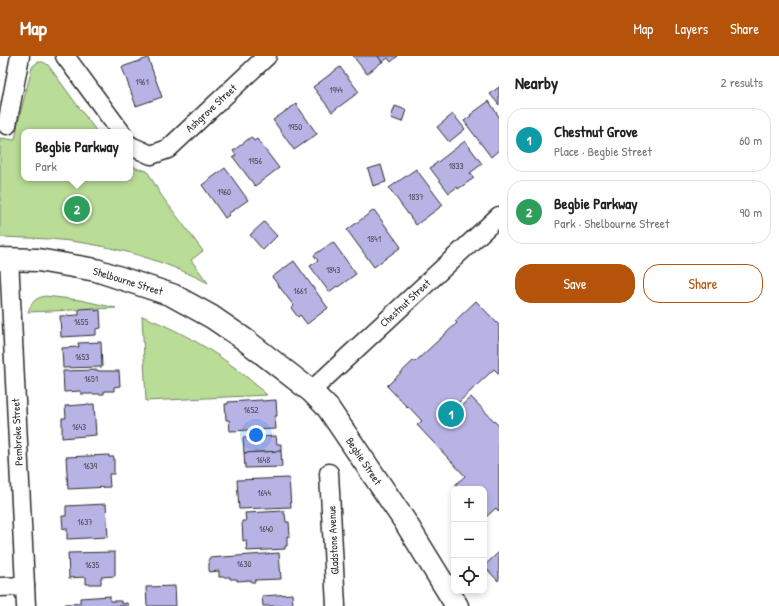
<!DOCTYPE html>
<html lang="en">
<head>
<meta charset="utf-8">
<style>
  body { margin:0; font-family:"Patrick Hand",sans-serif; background:#f2f2f2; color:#222 }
  .controls { position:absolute; right:12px; bottom:12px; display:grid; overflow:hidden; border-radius:8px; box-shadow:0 2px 6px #0003 }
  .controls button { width:36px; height:36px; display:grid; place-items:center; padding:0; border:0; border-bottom:1px solid #e0e0e0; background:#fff; color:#222; font:20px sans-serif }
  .you { position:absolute; left:256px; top:379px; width:14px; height:14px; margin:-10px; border:3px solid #fff; border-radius:50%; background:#1a73e8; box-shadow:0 0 0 6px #1a73e833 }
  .badge { display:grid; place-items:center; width:26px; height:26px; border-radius:50%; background:#b45309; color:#fff; font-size:13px; font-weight:700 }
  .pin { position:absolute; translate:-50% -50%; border:2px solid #fff; box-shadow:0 1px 4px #0006 }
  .popup { position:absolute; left:21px; top:73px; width:112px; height:52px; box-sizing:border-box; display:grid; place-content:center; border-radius:8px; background:#fff; filter:drop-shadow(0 1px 3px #0005); font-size:13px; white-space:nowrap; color:#767676 }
  .popup b { font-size:15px; color:#222 }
  .popup::after { content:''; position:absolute; left:50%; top:100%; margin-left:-8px; border:8px solid transparent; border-top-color:#fff }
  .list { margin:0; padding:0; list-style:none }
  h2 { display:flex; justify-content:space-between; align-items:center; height:52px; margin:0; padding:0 16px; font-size:17px }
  h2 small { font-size:13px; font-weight:400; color:#767676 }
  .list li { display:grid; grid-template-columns:26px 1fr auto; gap:12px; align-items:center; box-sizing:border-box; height:64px; margin:0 8px 8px; padding:0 8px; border:1px solid #e0e0e0; border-radius:16px }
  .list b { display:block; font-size:15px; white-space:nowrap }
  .list p { margin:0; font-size:13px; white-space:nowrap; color:#767676 }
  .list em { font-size:13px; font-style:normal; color:#767676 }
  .actions { display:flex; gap:8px; padding:12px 16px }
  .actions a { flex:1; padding:9px 0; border:1px solid #b45309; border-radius:16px; text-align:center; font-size:14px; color:#b45309 }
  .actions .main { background:#b45309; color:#fff }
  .icon { flex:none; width:22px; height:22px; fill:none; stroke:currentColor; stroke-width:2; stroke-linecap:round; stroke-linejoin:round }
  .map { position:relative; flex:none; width:499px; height:550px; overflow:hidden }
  header { display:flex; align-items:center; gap:24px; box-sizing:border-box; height:56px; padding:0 20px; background:#b45309; color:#fff }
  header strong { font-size:19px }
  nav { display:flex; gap:22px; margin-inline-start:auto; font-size:14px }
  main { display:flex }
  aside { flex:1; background:#fff }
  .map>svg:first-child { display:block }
  .green { fill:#b9dc97; stroke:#728461 }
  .building { fill:#b7b3e4; stroke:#2b2b2b }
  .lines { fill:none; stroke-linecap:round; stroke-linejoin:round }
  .minor-casing { stroke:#2b2b2b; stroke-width:21 }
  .secondary-casing { stroke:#2b2b2b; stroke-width:25 }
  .minor { stroke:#fff; stroke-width:18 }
  .secondary { stroke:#fff; stroke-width:22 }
  .labels { text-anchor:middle; stroke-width:4; stroke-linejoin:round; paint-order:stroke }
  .number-label { font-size:9px; fill:#4e4d59 }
  .street-label { font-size:11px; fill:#2b2b2b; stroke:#fff }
</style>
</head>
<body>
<header>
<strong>Map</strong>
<nav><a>Map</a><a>Layers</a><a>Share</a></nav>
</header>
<main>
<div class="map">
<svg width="499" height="550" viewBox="0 0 499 550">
  <rect width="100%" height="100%" fill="#fff"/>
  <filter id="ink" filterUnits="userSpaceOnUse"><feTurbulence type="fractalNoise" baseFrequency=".025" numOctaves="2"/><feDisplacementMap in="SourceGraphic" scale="8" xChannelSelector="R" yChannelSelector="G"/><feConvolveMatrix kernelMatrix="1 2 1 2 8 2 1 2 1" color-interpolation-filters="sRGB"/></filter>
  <g filter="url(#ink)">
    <g class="green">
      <path d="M38,6H43L48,9L97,76H24V122H130V107L136,112L147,115L161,139L203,195L191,204L208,227C165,205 118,191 70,185C47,182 23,182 0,181V82L15,84L18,66L32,12L33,10Z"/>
      <path d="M45,240L80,244L116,252L28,256C31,247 35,242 45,240Z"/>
      <path d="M142,260C189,278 230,304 267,339L146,345Z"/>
    </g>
    <g class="building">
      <polygon points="353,0 378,0 382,6 367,18"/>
      <polygon points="378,0 398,0 391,6 388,2 382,6"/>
      <polygon points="148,2 162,41 136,50 122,11"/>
      <polygon points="340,11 359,36 332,56 313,31"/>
      <polygon points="499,31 499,49 490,38"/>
      <polygon points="489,45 499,61 499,94 491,101 464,65 471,60 470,59"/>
      <polygon points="296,48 317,78 294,94 273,64"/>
      <polygon points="395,50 406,54 402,66 391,62"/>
      <polygon points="453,58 465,73 449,86 437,71"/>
      <polygon points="251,81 254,85 257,83 279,112 255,130 233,101 236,99 233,95"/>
      <polygon points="465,85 482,108 470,117 474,122 458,133 457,131 449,137 430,112"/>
      <polygon points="381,109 386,126 373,130 368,113"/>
      <polygon points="225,112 248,144 228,158 229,159 225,162 202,129"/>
      <polygon points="416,113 443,149 416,169 389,132"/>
      <polygon points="374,154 401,191 374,211 347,174"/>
      <polygon points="264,166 277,180 263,194 250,179"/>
      <polygon points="333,186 356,218 338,231 337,230 329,236 310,210 318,205 314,199"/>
      <polygon points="294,205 328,252 307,268 300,259 298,261 291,252 294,250 272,221"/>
      <polygon points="476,245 499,269 499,318 494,313 458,347 461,350 471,341 499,370 499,456 496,452 486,461 484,459 484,433 459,433 455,429 465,420 417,369 422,365 408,350 407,351 387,330 414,304 415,306 457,267 455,265"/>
      <polygon points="95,252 95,255 100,254 101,272 96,273 96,279 61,281 60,260 79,259 79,253"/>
      <polygon points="101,286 102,311 63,312 62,292 79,291 78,287"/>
      <polygon points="98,314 98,315 119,315 120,330 114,331 114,335 104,335 104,338 81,338 81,335 64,336 63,315"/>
      <polygon points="262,344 262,345 276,344 277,360 275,360 276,373 230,375 229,364 226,364 225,348 228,348 228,346"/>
      <polygon points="94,348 96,379 62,382 62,362 66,362 65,350"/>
      <polygon points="276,380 277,388 281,388 281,395 244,397 243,382"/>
      <polygon points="281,395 282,411 245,412 244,397"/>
      <polygon points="109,399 109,401 114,401 114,418 109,418 110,431 68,433 66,401"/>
      <polygon points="289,422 291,451 239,453 237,424"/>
      <polygon points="106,448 108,481 67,483 67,472 63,473 62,460 66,460 66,450"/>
      <polygon points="284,455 284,458 285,458 286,466 289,466 290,480 287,480 287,490 285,490 285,493 247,495 246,484 243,485 242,465 246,465 245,457"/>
      <polygon points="115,496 115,520 101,521 101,528 86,528 86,521 69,522 68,497"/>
      <polygon points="499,496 499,523 498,525 484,510"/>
      <polygon points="279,497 281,523 255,524 255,526 251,526 251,524 237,525 237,523 230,523 230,521 219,521 219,515 209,516 209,502"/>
      <polygon points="175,530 176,550 147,550 146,531"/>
      <polygon points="292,538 293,550 263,550 262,540"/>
      <polygon points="110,540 110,545 121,545 121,548 127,547 128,550 65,550 65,548 80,547 80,542"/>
    </g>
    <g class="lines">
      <g class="minor-casing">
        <g id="minor">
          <polyline points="65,0 121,76"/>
          <polyline points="7,69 20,0"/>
          <polyline points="130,89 131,90 151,99 168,93 267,0"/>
          <polyline points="9,202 26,550"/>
          <polyline points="311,335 499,160"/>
          <polyline points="329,417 336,550"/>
          <polyline points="0,531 25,530"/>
        </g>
      </g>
      <g class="secondary-casing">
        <polyline id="secondary" points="0,203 38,204 96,214 172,239 212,261 244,283 311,335 328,352 404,464 457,550"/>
      </g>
      <use href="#minor" class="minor"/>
      <use href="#secondary" class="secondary"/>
    </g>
  </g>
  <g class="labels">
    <g class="number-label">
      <text x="142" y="29">1961</text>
      <text x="336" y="37">1944</text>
      <text x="295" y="74">1950</text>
      <text x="255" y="108">1956</text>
      <text x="456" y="113">1833</text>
      <text x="224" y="139">1960</text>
      <text x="416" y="144">1837</text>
      <text x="374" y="186">1841</text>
      <text x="333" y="217">1843</text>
      <text x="300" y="238">1661</text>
      <text x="81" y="269">1655</text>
      <text x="82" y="304">1653</text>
      <text x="91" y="326">1651</text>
      <text x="251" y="357">1652</text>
      <text x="79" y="374">1643</text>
      <text x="263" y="407">1648</text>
      <text x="90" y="413">1639</text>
      <text x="264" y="440">1644</text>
      <text x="85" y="469">1637</text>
      <text x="266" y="476">1640</text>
      <text x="244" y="511">1630</text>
      <text x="92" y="512">1635</text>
    </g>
    <g class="street-label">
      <text transform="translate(211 52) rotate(-43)" y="4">Ashgrove Street</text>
      <text transform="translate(128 225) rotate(17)" y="4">Shelbourne Street</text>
      <text transform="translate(405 247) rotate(-43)" y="4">Chestnut Street</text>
      <text transform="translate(17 376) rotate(-93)" y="4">Pembroke Street</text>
      <text transform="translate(364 405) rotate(56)" y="4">Begbie Street</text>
      <text transform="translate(333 484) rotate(-93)" y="4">Gladstone Avenue</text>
    </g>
  </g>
</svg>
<div class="controls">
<button>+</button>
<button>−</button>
<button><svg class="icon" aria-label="locate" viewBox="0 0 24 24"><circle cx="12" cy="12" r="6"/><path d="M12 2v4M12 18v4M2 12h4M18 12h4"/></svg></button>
</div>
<div class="you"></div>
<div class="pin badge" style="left:451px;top:358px;background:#0f9aa8">1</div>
<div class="pin badge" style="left:77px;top:153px;background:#2e9e5b">2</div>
<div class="popup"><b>Begbie Parkway</b>Park</div>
</div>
<aside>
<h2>Nearby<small>2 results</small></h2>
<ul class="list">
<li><span class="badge" style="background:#0f9aa8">1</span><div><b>Chestnut Grove</b><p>Place · Begbie Street</p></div><em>60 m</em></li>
<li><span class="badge" style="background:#2e9e5b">2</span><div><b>Begbie Parkway</b><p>Park · Shelbourne Street</p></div><em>90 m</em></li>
</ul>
<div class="actions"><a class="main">Save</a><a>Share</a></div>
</aside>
</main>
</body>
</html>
